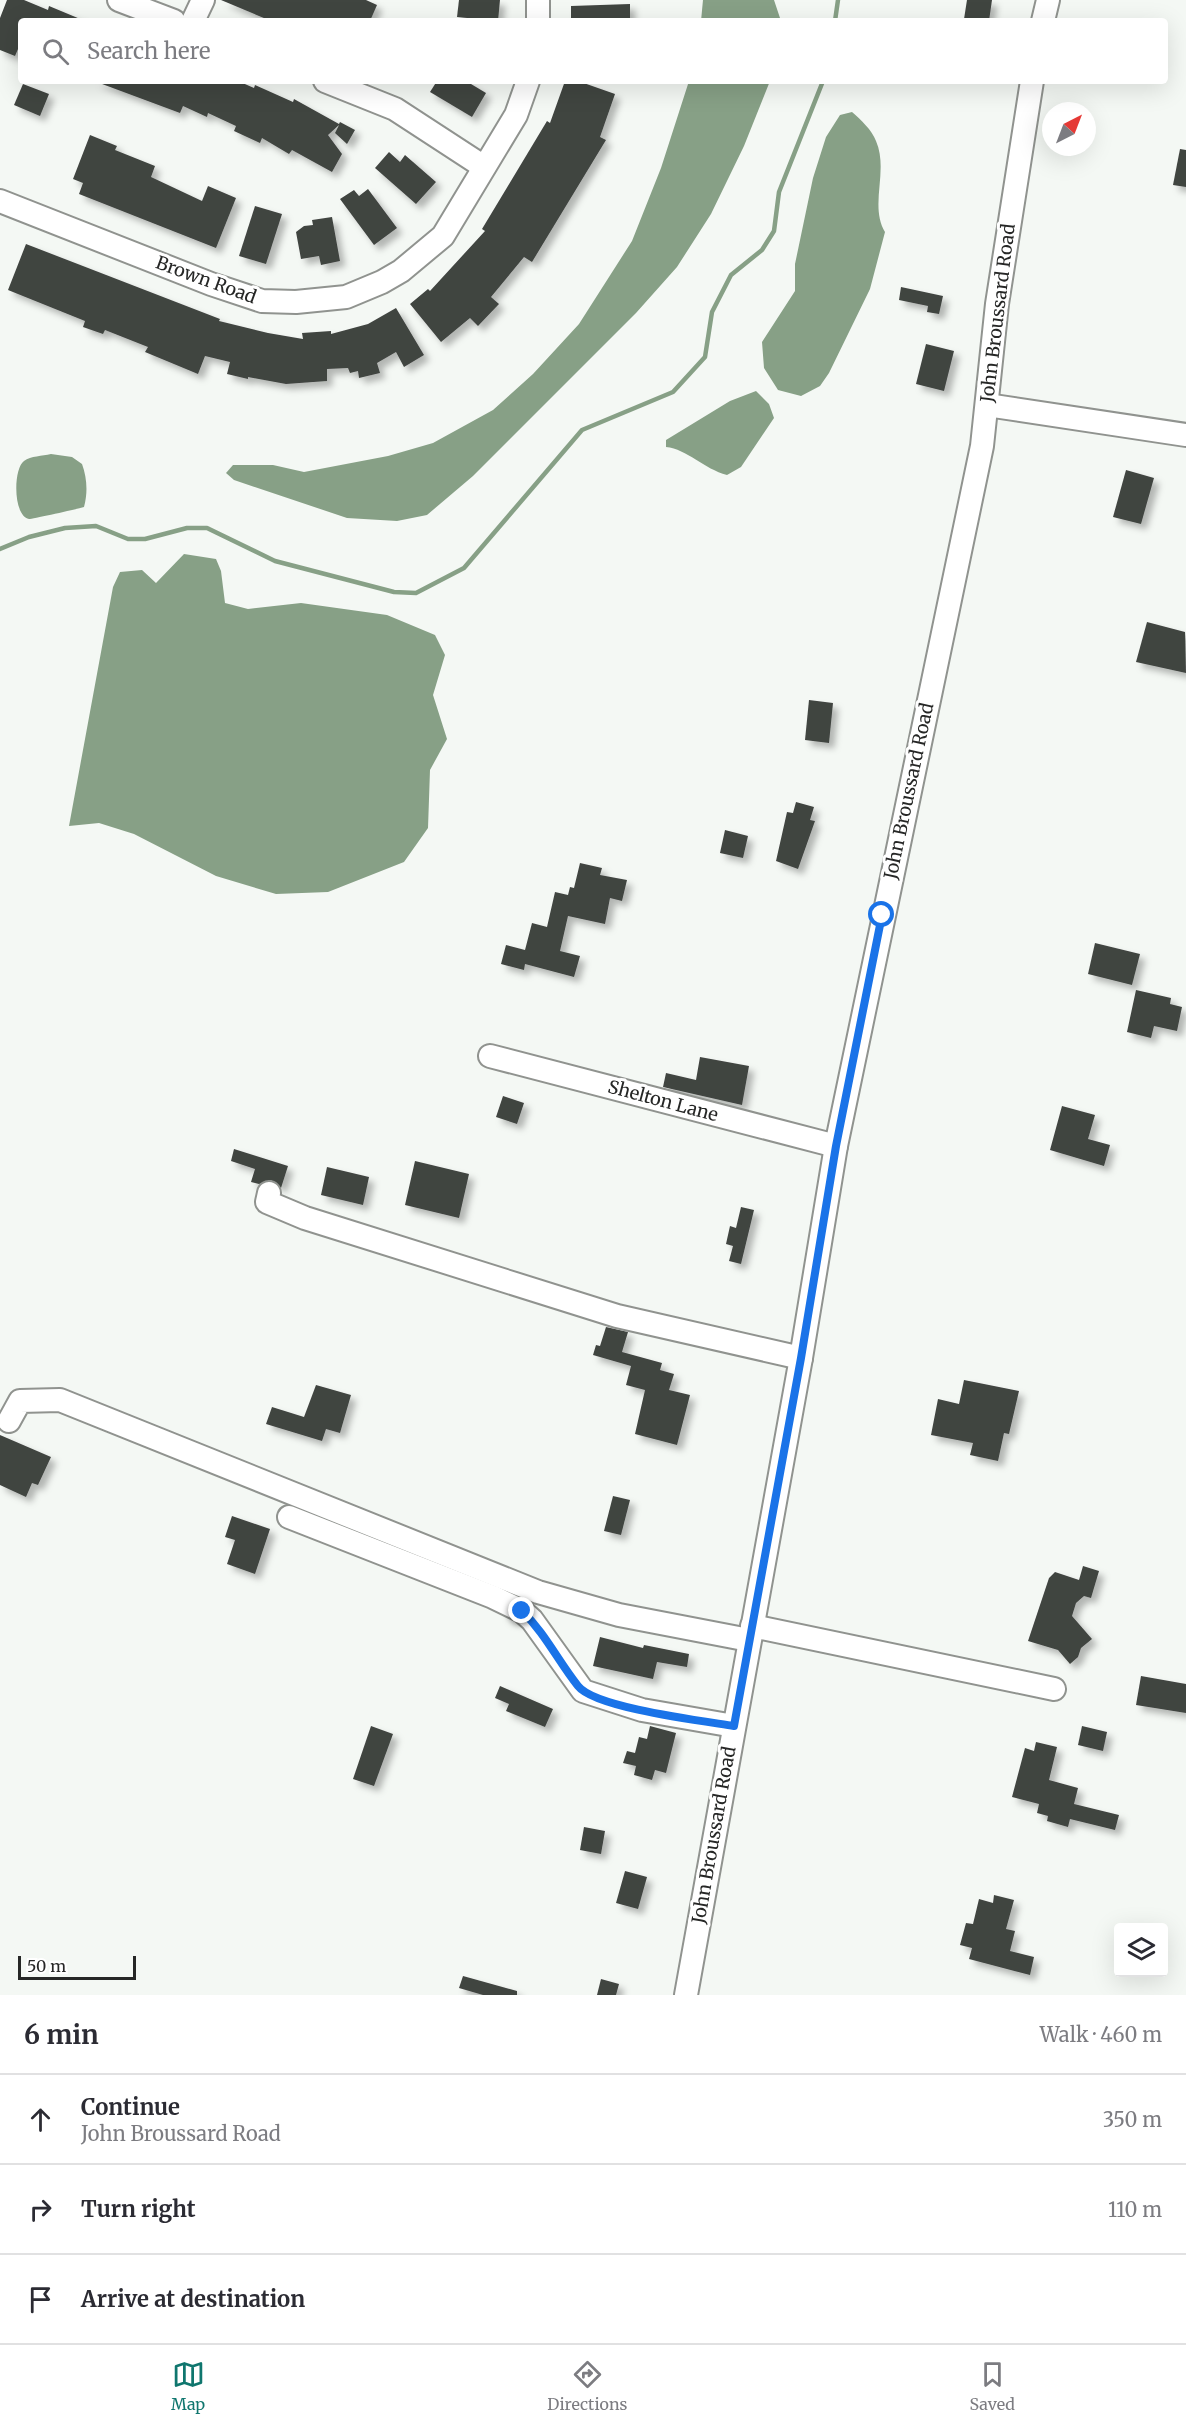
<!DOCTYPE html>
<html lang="en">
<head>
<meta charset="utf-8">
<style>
  body { margin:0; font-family:Merriweather,serif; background:#f2f2f3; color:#2b2b33 }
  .controls { position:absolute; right:18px; bottom:18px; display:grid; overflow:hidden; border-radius:6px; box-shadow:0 6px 24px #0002 }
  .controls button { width:54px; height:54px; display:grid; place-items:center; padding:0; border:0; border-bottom:2px solid #e1e1e2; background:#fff; color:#2b2b33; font:30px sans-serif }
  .compass { position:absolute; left:1042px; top:102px; width:54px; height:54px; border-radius:50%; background:#fff; box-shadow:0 6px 24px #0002; rotate:42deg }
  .scale { position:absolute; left:18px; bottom:15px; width:118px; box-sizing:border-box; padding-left:6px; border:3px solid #262726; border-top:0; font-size:16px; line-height:21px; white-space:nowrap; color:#262726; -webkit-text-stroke:4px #fff; paint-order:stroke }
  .stop { position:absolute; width:18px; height:18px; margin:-14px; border:4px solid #1a73e8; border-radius:50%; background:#fff }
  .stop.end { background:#1a73e8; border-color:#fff; box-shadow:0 2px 6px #0008 }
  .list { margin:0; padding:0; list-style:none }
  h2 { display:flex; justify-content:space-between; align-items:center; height:78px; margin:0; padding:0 24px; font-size:26px }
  h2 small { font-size:20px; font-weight:400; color:#7c7c81 }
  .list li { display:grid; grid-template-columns:39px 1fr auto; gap:18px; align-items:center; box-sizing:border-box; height:90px; padding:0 24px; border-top:2px solid #e1e1e2 }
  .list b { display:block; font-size:22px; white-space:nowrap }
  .list p { margin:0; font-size:20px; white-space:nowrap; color:#7c7c81 }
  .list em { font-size:20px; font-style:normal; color:#7c7c81 }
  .icon { flex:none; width:33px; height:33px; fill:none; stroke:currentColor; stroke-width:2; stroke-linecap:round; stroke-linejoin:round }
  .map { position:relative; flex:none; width:1186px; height:1995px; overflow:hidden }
  .search { position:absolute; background:#fff; box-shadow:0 6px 24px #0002; left:18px; right:18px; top:18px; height:66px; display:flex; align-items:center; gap:15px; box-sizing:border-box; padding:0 21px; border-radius:6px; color:#7c7c81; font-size:22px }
  .sheet { height:348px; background:#fff }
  nav { display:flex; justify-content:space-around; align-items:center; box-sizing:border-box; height:84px; border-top:2px solid #e1e1e2; background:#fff; font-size:16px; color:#7c7c81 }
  nav a { display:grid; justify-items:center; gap:3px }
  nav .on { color:#0f766e }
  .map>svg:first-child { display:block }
  .water { fill:#87a086 }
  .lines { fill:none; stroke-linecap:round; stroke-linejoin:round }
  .stream { stroke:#87a086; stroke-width:4.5 }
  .building { fill:#414441; filter:url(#shadow) }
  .minor-casing { stroke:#90938f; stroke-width:26 }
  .minor { stroke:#fff; stroke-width:22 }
  .route { stroke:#1a73e8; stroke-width:8 }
  .labels { text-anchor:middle; stroke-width:6; stroke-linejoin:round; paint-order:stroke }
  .street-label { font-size:18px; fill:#262726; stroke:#fff }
</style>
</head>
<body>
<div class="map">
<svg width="1186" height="1995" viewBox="0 0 1186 1995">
  <defs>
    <filter id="shadow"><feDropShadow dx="5.5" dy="5.5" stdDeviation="3" flood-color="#0004"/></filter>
  </defs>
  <rect width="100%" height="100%" fill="#f4f8f4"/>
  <g class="water">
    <polygon points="703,0 774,0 781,21 701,21"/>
    <polygon points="689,81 770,81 744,146 711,214 677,267 636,313 473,476 427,515 397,521 347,518 234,480 226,473 233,465 273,465 304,472 388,456 433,443 493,410 533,374 579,324 632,241 661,168"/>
    <path d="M852,112C861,120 872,130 876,141C889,171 869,205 885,232L870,289L829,373L820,386L801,396L778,390L764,368L762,342L795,291V264L813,178L826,137L840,115Z"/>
    <path d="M756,391L769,404L774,418L741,467L727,475C704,469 687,449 666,447V440L730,401Z"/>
    <path d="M51,454L72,457L82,464C87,478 88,492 84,507C77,509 33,519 29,519C13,516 13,469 24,461C31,456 42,456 51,454Z"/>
    <polygon points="184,554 216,559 221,571 225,603 248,609 301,603 387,615 435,635 445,655 433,695 447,739 430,770 428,828 404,862 328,892 276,894 216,876 134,834 99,823 69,826 113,587 120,572 142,570 156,583"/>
  </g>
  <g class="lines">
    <g class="stream">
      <polyline points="835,21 838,0"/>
      <polyline points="0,549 29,537 65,528 96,526 128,539 145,539 187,528 207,528 275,561 394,592 416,593 464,568 582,430 673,392 705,357 712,312 731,275 762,250 774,231 779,192 823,81"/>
    </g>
  </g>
  <g class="building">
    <polygon points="7,0 24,0 48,10 49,6 85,21 21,21 21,42 15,56 0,50 0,18"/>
    <polygon points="221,0 366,0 377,5 370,21 271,21"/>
    <polygon points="459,0 500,0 498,21 457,17"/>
    <polygon points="967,0 992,0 989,21 964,19"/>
    <polygon points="630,4 630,21 571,21 571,6"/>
    <polygon points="94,81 238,81 254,88 255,85 293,102 294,99 339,124 340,122 355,130 347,144 335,133 339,125 328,135 342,154 332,172 292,150 289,154 262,138 260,143 234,131 236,126 208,113 207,117 183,106 180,113"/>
    <polygon points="437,81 466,81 486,93 472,117 430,92"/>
    <polygon points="565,81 578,81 615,94 600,137 606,140 532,262 524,257 491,297 499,304 478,326 470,318 441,342 410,304 428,289 430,291 485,231 482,229 547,121 550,123"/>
    <polygon points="23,84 49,94 40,116 14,105"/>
    <polygon points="90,135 117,146 115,150 155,166 151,177 202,201 208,186 236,198 216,248 79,194 83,183 73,179"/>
    <polygon points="1180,149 1186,150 1186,187 1173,185"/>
    <polygon points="389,152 400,162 405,155 436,182 416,204 375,168"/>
    <polygon points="368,189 397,228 374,245 340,199 354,190 359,196"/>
    <polygon points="255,206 282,214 266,264 239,256"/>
    <polygon points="332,217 340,261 321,265 319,256 301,259 296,232 304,226 313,225 312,220"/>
    <polygon points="26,244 220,319 219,321 268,333 303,339 302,333 331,331 331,334 368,324 396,308 424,355 404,367 396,352 377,363 380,373 359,378 358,371 350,373 348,368 327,369 327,381 286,384 248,377 248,379 227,374 230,362 205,356 198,374 145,352 148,347 105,330 103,334 83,327 85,321 8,290"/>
    <polygon points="901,287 943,296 939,314 927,312 928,306 899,300"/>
    <polygon points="926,344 954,351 944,391 916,384"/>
    <polygon points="1126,470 1154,478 1141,524 1113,517"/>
    <polygon points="1147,622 1185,632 1186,673 1136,662"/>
    <polygon points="809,700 833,703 829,743 805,740"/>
    <polygon points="796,802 814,807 810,820 815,821 798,869 776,861 787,812 793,813"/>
    <polygon points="725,830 748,836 743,858 720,853"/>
    <polygon points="580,863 602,868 600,875 627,880 622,901 610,898 605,924 568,916 560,951 580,956 574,977 525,964 524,970 501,964 506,945 525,950 532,923 547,927 555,892 568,895 570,887 574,888"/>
    <polygon points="1095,943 1140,954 1132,985 1088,974"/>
    <polygon points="1136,990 1171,998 1170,1004 1182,1007 1177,1031 1154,1026 1151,1038 1127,1032"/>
    <polygon points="700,1057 749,1066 742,1105 663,1087 666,1073 696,1080"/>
    <polygon points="503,1096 524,1103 517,1124 496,1117"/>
    <polygon points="1062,1106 1095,1115 1088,1139 1110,1145 1104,1166 1050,1150"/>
    <polygon points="234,1149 288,1166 281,1188 271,1180 259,1184 251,1182 255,1169 231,1161"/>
    <polygon points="415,1161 469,1174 459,1218 405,1205"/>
    <polygon points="327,1167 369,1177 363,1205 321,1195"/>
    <polygon points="741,1207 754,1210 741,1264 729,1261 733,1246 726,1244 730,1226 736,1228"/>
    <polygon points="606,1327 628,1332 622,1352 662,1363 660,1370 674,1374 669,1390 690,1395 677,1445 635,1434 645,1390 626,1385 631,1366 593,1355 596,1345 600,1346"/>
    <polygon points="964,1380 1019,1391 1009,1434 1004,1433 998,1461 970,1455 973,1443 931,1435 938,1399 959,1404"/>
    <polygon points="316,1385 351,1395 340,1433 326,1429 322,1441 266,1424 272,1407 304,1417"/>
    <polygon points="0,1435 51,1457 38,1485 32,1483 26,1497 0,1485"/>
    <polygon points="613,1496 630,1500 621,1535 604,1531"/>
    <polygon points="232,1516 270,1529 255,1574 227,1564 235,1540 225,1537"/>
    <polygon points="1083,1566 1099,1571 1091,1598 1084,1596 1076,1603 1072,1616 1092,1639 1081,1648 1078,1657 1070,1664 1058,1650 1028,1641 1049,1578 1055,1572 1079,1580"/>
    <polygon points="600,1637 643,1648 644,1645 689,1654 687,1667 657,1662 653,1679 593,1666"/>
    <polygon points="1141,1676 1186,1684 1186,1713 1136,1705"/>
    <polygon points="500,1686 553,1709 545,1727 506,1711 509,1704 495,1698"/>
    <polygon points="371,1726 393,1734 374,1786 353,1779"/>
    <polygon points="650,1726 676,1733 666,1773 655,1770 652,1780 634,1775 636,1766 623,1763 627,1751 635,1753 639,1737 647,1739"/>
    <polygon points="1082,1726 1107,1732 1103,1751 1078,1745"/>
    <polygon points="1036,1742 1057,1747 1049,1780 1078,1788 1074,1804 1119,1815 1115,1830 1070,1819 1068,1827 1047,1821 1048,1816 1037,1813 1039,1804 1012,1797 1025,1748 1034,1751"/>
    <polygon points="584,1827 605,1831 601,1854 580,1850"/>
    <polygon points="625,1871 647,1877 638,1909 616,1903"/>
    <polygon points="994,1895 1014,1900 1006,1929 1015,1931 1010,1951 1034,1957 1030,1975 969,1959 972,1948 960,1945 966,1923 973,1924 979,1899 993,1903"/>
    <polygon points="463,1976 517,1991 517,1995 483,1995 459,1988"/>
    <polygon points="601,1979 619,1984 616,1995 597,1995"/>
  </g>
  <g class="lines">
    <g class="minor-casing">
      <g id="minor">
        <polyline points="119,0 174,21"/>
        <polyline points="193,21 203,0"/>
        <polyline points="538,21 538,0"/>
        <polyline points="1043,21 1048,0"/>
        <polyline points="325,81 395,109 484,167"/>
        <polyline points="0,201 211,284 262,301 296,302 346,297 382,282 401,271 443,236 516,115 528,81"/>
        <polyline points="987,405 1186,435"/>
        <polyline points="490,1056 836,1146"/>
        <polyline points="269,1193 267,1202 305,1218 617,1316 801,1358"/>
        <polyline points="9,1421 20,1401 60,1400 538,1592 619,1615 749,1640"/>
        <polyline points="289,1517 493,1597 522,1611 532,1620 583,1691 642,1710 734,1726"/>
        <polyline points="752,1626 1054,1689"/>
        <polyline points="686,1995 801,1358 836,1146 982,446 997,304 1032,81"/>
      </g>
    </g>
    <use href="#minor" class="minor"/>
  </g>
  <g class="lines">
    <path class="route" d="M522,1611C545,1633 558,1661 578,1686C595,1708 703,1721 734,1726L801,1358L836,1146L882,915"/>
  </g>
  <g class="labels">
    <g class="street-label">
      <text transform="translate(206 280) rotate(20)" y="6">Brown Road</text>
      <text transform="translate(998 313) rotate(-83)" y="6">John Broussard Road</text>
      <text transform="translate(909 791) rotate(-78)" y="6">John Broussard Road</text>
      <text transform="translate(663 1101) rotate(15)" y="6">Shelton Lane</text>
      <text transform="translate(714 1835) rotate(-80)" y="6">John Broussard Road</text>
    </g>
  </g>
</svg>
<div class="controls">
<button><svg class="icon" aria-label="layers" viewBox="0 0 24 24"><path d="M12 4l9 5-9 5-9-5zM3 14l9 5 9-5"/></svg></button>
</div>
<svg class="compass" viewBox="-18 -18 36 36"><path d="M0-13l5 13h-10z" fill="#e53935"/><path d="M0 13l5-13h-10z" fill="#7c7c81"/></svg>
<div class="scale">50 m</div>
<div class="stop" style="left:882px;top:915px"></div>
<div class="stop end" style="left:522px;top:1611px"></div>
<div class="search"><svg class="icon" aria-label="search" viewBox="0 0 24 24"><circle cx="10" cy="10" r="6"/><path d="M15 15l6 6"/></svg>Search here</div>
</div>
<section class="sheet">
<h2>6 min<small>Walk · 460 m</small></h2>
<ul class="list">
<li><svg class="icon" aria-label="ahead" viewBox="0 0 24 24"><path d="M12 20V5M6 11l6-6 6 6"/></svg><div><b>Continue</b><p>John Broussard Road</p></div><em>350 m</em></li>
<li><svg class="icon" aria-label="right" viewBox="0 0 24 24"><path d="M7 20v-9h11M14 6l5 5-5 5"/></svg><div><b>Turn right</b></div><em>110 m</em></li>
<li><svg class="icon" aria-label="arrive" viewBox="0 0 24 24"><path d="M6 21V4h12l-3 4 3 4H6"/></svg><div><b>Arrive at destination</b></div></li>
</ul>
</section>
<nav>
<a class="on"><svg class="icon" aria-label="map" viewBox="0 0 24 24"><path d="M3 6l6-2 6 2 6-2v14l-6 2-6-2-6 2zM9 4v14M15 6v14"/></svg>Map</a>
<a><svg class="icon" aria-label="directions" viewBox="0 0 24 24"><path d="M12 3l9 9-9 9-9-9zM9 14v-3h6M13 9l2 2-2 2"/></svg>Directions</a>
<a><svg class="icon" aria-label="saved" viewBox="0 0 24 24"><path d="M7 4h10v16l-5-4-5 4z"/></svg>Saved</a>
</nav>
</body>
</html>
